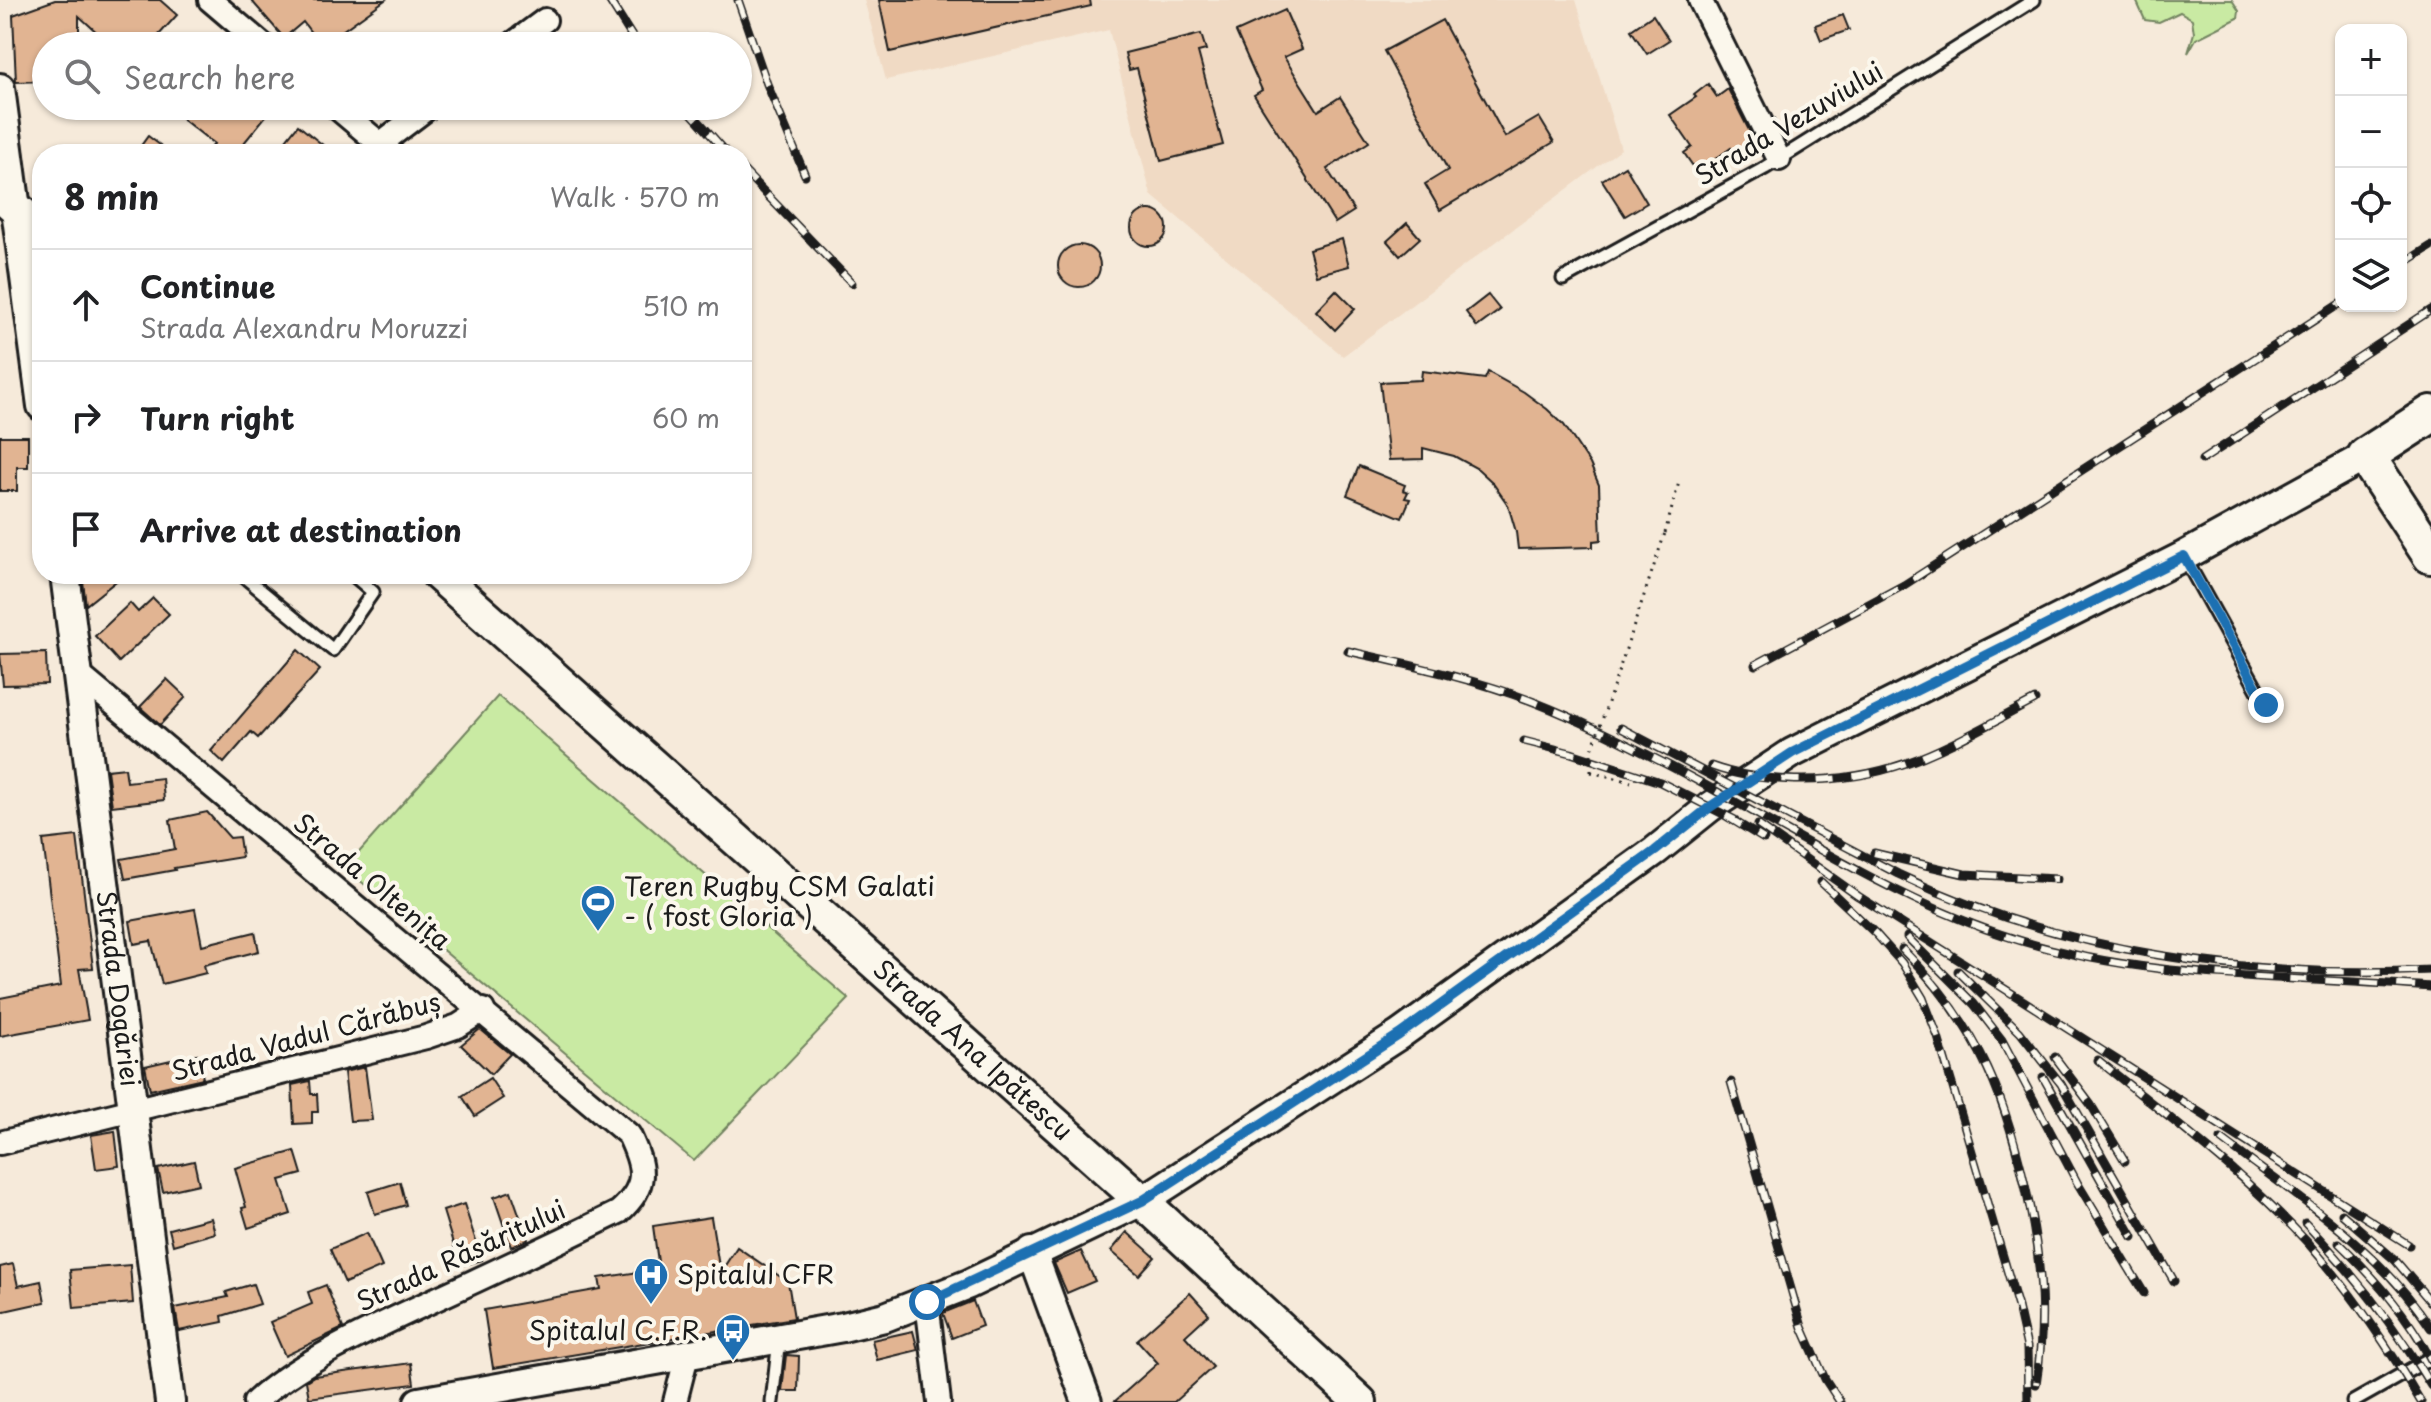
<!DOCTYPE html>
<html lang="en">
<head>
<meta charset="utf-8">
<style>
  body { margin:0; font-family:"Playpen Sans",sans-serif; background:#f2f2f2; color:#202124 }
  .controls { position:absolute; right:24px; top:24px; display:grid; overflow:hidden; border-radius:16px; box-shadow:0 2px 6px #0004 }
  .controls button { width:72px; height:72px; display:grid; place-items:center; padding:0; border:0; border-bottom:2px solid #e0e0e0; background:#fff; color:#202124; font:40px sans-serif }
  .stop { position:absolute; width:24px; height:24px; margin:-18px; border:6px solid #1f6fb2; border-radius:50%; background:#fff }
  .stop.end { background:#1f6fb2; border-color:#fff; box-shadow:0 2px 8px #0008 }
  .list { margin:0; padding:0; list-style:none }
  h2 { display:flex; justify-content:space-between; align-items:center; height:104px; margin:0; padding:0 32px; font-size:34px }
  h2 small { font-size:26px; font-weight:400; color:#757577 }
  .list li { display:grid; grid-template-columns:52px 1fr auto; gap:24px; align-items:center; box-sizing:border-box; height:112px; padding:0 32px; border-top:2px solid #e0e0e0 }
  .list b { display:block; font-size:30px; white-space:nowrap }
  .list p { margin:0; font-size:26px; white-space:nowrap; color:#757577 }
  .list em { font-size:26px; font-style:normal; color:#757577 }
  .icon { flex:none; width:44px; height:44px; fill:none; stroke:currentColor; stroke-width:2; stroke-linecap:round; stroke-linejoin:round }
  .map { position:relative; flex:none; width:2431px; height:1402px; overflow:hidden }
  .search { position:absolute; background:#fff; box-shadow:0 2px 6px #0004; left:32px; top:32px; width:720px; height:88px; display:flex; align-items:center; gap:20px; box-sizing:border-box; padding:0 28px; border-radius:44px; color:#757577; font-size:30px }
  .panel { position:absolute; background:#fff; box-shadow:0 2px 6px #0004; left:32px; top:144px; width:720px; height:440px; border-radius:32px }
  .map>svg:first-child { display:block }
  .built { fill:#f0dac4 }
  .green { fill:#c9eaa3; stroke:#728360; stroke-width:2 }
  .building { fill:#e1b492; stroke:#1c1c1c; stroke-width:2 }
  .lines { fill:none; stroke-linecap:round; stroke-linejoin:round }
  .service-casing { stroke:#1c1c1c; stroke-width:17 }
  .minor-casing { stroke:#1c1c1c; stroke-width:28 }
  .tertiary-casing { stroke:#1c1c1c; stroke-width:34 }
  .secondary-casing { stroke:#1c1c1c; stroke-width:38 }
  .primary-casing { stroke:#1c1c1c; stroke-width:42 }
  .path { stroke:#1c1c1c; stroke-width:3; stroke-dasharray:2 6; stroke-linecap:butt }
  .service { stroke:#fbf7ec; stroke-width:11 }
  .minor { stroke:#fbf7ec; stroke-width:22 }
  .tertiary { stroke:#fbf7ec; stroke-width:28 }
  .secondary { stroke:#fbf7ec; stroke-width:32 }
  .primary { stroke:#fbf7ec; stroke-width:36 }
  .rail-casing { stroke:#1c1c1c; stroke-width:9 }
  .rail { stroke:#fbf7ec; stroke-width:6; stroke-dasharray:18; stroke-linecap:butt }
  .path-bridge { stroke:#1c1c1c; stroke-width:3; stroke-dasharray:2 6; stroke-linecap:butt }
  .route { stroke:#1f6fb2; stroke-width:10 }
  .labels { text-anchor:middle; stroke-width:8; stroke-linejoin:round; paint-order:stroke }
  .street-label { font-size:26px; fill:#1c1c1c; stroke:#fbf7ec }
  .poi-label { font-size:26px; fill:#1c1c1c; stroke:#fbf7ec; text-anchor:start }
</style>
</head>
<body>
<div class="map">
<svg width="2431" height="1402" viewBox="0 0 2431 1402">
  <rect width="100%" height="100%" fill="#f6eada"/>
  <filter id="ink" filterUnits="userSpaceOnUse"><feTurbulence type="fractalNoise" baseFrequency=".0125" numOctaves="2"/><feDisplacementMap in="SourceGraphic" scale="16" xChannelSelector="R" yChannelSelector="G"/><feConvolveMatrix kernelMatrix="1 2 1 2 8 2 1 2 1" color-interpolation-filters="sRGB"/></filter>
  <g filter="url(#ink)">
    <polygon class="built" points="864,0 1576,0 1621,149 1343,356 1151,195 1109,30 886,80"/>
    <g class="green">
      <polygon points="2136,0 2232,0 2239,11 2238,18 2196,39 2188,53 2194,33 2192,19 2180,12 2159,22 2145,20"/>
      <polygon points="498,696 849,999 694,1161 345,868"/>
    </g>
    <g class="building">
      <polygon points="55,0 160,0 177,15 149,46 112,46 79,16 79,38 58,39 58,46 46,46 46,81 16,82 13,15"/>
      <polygon points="251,0 385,0 321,46 303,22 284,38"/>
      <polygon points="879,0 1090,0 1091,6 890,52"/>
      <polygon points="1285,10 1302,49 1284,57 1318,111 1340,97 1369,142 1327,169 1354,211 1335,223 1254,95 1262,90 1236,32"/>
      <polygon points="1653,15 1669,40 1647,54 1631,30"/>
      <polygon points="1843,15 1849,30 1821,40 1815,25"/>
      <polygon points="1442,20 1505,137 1539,117 1554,142 1440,210 1425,184 1448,170 1384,51"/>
      <polygon points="1201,34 1206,50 1198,52 1223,145 1161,161 1137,68 1129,70 1125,53"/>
      <polygon points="1708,84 1717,97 1728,89 1754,140 1750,144 1754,150 1740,160 1731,148 1697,172 1684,153 1692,147 1670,115 1696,97 1694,95"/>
      <polygon points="166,106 274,106 235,154 206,154 214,144"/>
      <polygon points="298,125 334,154 275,154"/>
      <polygon points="148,136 172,154 135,154"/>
      <polygon points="1625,166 1647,203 1625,216 1602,180"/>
      <circle cx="1149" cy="228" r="18"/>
      <polygon points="1407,223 1420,238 1400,256 1387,241"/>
      <polygon points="1342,239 1349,266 1316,275 1309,249"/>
      <circle cx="1079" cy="266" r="21"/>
      <polygon points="1336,290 1355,309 1335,330 1316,311"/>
      <polygon points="1488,295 1500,310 1477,327 1466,312"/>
      <polygon points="1422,371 1485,379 1488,372 1524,392 1547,409 1564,425 1590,464 1599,485 1601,540 1593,541 1593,547 1518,549 1516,532 1508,505 1492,482 1478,469 1454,456 1423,448 1423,459 1389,460 1380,382 1421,380"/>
      <polygon points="0,436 28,436 28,467 17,467 17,491 0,491"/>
      <polygon points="1359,466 1405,485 1403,490 1408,492 1405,498 1410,499 1402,518 1347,495"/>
      <polygon points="82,574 125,574 86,605"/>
      <polygon points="153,598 169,614 119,662 95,636 130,603 138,612"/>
      <polygon points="298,650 320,670 258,738 251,732 224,763 211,751"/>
      <polygon points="46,653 47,684 3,685 0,654"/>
      <polygon points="167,679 186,697 160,725 140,707"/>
      <polygon points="125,768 127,782 162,778 164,800 112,806 107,770"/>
      <polygon points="207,812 230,838 239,837 242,857 174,868 175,870 125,879 121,859 175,849 170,820"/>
      <polygon points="77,836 93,968 79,969 88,1020 0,1036 0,998 61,986 43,840"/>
      <polygon points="195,909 202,945 255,932 259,951 204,965 206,973 162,984 151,941 134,944 130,921"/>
      <polygon points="480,1029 510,1054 491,1074 461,1045"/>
      <polygon points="197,1054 203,1078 150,1090 145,1066"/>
      <polygon points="365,1067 372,1120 350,1121 344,1072"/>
      <polygon points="490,1078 503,1098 475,1116 462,1096"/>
      <polygon points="310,1081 311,1094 317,1094 318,1112 312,1112 312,1123 294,1124 292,1085"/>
      <polygon points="115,1131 119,1166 96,1169 91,1135"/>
      <polygon points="295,1151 302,1174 280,1180 291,1214 248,1228 242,1208 246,1207 235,1168"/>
      <polygon points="194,1161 199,1184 163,1192 158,1169"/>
      <polygon points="400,1182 406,1205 375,1214 368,1192"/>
      <polygon points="511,1191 528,1240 511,1247 494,1197"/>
      <polygon points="464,1204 482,1260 460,1266 443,1211"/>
      <polygon points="711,1217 720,1273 737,1247 788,1282 794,1318 493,1368 484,1310 601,1289 599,1278 659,1269 653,1226"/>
      <polygon points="211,1218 215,1233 173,1245 169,1229"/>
      <polygon points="1127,1232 1155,1257 1139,1275 1111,1251"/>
      <polygon points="367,1233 382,1267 345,1283 330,1249"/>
      <polygon points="1081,1251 1095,1281 1067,1293 1054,1263"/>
      <polygon points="13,1264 18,1286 41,1281 45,1302 0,1312 0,1267"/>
      <polygon points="130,1265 133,1303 74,1308 70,1270"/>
      <polygon points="253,1284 260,1304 222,1316 223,1322 179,1331 175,1308 228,1297 226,1292"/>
      <polygon points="326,1285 343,1328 285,1356 270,1322 312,1304 308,1292"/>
      <polygon points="1190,1293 1209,1314 1185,1336 1213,1367 1174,1402 1114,1402 1158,1363 1137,1340"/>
      <polygon points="973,1301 982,1326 952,1338 943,1313"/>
      <polygon points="913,1331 918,1350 877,1360 872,1340"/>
      <polygon points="786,1355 799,1356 798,1391 782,1391"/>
      <polygon points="411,1363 414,1384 309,1398 306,1381 314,1376"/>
    </g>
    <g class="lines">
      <g class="service-casing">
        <g id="service">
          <polyline points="1563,279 1765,168 2034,0"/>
          <polyline points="2184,557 2266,705"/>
          <polyline points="241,574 333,650 373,592 352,574"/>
          <polyline points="772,1402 779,1339"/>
          <polyline points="2353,1402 2431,1358"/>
        </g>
      </g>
      <g class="minor-casing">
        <g id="minor">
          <polyline points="210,0 264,46"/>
          <polyline points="1700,0 1779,159"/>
          <polyline points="510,46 545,20"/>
          <polyline points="335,106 392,154"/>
          <polyline points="380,144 430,106"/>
          <path d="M78,674L629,1135C645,1169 648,1186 619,1212C558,1242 497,1271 436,1299C377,1327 302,1359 255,1402"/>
          <polyline points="0,1143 426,1037 458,1026 483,1010"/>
          <polyline points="927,1302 939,1402"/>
          <polyline points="675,1402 687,1355"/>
        </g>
      </g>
      <g class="tertiary-casing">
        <g id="tertiary">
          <polyline points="0,88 42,406"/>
          <path id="s1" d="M65,574L170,1402"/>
          <polyline points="1032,1252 1087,1402"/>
          <polyline points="419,1402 843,1327 885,1317 969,1284 1142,1201 1399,1035 1655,851 1710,807 1792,753 2184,556 2366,456"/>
        </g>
      </g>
      <g class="secondary-casing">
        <g id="secondary">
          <polyline points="0,194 42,231"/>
          <path id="s2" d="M438,574L1142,1201L1360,1402"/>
        </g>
      </g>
      <g class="primary-casing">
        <polyline id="primary" points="2431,414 2366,456 2431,555"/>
      </g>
      <g class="path">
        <polyline points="1665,533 1679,482"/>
        <polyline points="1591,772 1631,782"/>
      </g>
      <use href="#service" class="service"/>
      <use href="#minor" class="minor"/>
      <use href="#tertiary" class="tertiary"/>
      <use href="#secondary" class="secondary"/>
      <use href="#primary" class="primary"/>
      <g class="rail-casing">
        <g id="rail">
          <polyline points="609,0 638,46"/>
          <polyline points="738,0 767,84 805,175"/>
          <polyline points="685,106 728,154"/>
          <polyline points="742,169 852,283"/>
          <polyline points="2401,265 2431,246"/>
          <polyline points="2202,460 2431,310"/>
          <path d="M1348,651C1410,665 1475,679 1534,702C1580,720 1623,742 1666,764C1776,821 1882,894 2000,934C2139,982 2287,975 2431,987"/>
          <polyline points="1755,665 1904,585 2341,303"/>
          <path d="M1621,728L1898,874C2061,953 2251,979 2431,970"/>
          <polyline points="1524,741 1571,753 1660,782 1735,820"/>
          <path d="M1711,766C1738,776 1765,779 1795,780C1896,782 1949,745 2035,700"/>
          <polyline points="1726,816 1764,839"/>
          <polyline points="1758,825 1858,896 2409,1245"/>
          <polyline points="1874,853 1964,874 2057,879"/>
          <polyline points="1821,882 1876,934 1902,963 1923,998 1938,1037 2018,1307 2027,1347 2028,1402"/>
          <polyline points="1907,937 1974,1004 2002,1040 2078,1184 2144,1293"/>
          <path d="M1902,949C1981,1027 2008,1102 2030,1208C2042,1270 2046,1321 2036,1384"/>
          <polyline points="1958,971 2020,1032 2061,1084 2174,1281"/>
          <polyline points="2055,1057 2091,1105 2125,1161"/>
          <path d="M2098,1060C2169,1118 2245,1174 2307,1242C2350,1290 2388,1346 2421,1402"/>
          <polyline points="2043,1077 2133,1237"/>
          <polyline points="1731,1082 1802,1327 1825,1379 1840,1402"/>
          <path d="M2221,1139C2296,1196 2379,1248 2431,1328"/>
          <polyline points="2342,1214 2395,1260 2431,1302"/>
          <path d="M2305,1223C2353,1273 2395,1326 2431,1386"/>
          <path d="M2339,1243C2375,1278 2408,1315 2431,1360"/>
        </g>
      </g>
      <use href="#rail" class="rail"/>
      <polyline class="path-bridge" points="1591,772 1591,753 1665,533"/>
    </g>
  </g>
  <g class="lines" filter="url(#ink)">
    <polyline class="route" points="927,1302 1142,1201 1399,1035 1655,851 1710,807 1792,753 2184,556 2266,705"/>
  </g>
  <defs>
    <g id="stadium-pin" transform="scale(1.8)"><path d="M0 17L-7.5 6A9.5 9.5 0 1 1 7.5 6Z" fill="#1f6fb2" stroke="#fbf7ec"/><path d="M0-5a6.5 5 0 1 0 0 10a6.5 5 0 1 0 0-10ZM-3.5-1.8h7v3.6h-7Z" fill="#fff"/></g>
    <g id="hospital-pin" transform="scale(1.8)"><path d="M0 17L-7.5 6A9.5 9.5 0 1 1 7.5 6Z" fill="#1f6fb2" stroke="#fbf7ec"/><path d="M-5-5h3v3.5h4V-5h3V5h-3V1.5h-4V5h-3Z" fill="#fff"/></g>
    <g id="bus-pin" transform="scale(1.8)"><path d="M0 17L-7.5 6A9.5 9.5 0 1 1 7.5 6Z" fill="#1f6fb2" stroke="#fbf7ec"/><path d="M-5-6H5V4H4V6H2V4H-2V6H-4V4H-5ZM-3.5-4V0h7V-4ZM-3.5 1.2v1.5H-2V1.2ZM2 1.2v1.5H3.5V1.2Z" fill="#fff"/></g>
  </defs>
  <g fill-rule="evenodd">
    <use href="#stadium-pin" x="598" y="902"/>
    <use href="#hospital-pin" x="651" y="1275"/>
    <use href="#bus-pin" x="733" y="1331"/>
  </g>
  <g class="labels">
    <g class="street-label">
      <text transform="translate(1789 124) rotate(-31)" y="9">Strada Vezuviului</text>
      <text transform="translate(372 882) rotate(40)" y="9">Strada Oltenița</text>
      <text dy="9" stroke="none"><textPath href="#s1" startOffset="418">Strada Dogăriei</textPath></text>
      <text transform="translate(306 1037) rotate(-15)" y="9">Strada Vadul Cărăbuș</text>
      <text dy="9" stroke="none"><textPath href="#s2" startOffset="716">Strada Ana Ipătescu</textPath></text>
      <text transform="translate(461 1256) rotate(-25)" y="9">Strada Răsăritului</text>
    </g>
    <g class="poi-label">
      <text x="624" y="896">Teren Rugby CSM Galati<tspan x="624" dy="30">- ( fost Gloria )</tspan></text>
      <text x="677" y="1284">Spitalul CFR</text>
      <text x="707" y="1340" text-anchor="end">Spitalul C.F.R.</text>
    </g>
  </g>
</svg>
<div class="controls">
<button>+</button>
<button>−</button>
<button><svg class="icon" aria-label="locate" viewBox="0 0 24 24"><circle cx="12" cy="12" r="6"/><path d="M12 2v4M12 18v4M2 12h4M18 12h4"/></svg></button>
<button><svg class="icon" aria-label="layers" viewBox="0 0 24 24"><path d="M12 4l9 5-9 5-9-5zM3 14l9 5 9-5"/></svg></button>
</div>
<div class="stop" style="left:927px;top:1302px"></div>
<div class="stop end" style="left:2266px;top:705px"></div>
<div class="search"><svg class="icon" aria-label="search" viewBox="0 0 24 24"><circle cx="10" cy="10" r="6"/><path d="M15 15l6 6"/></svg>Search here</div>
<section class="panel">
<h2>8 min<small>Walk · 570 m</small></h2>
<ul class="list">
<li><svg class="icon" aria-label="ahead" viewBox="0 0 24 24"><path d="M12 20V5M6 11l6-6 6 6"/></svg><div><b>Continue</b><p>Strada Alexandru Moruzzi</p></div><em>510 m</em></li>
<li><svg class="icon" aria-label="right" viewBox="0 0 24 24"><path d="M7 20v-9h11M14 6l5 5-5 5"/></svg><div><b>Turn right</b></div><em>60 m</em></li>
<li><svg class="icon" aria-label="arrive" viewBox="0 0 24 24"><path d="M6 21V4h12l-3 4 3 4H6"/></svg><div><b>Arrive at destination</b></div></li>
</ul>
</section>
</div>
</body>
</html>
